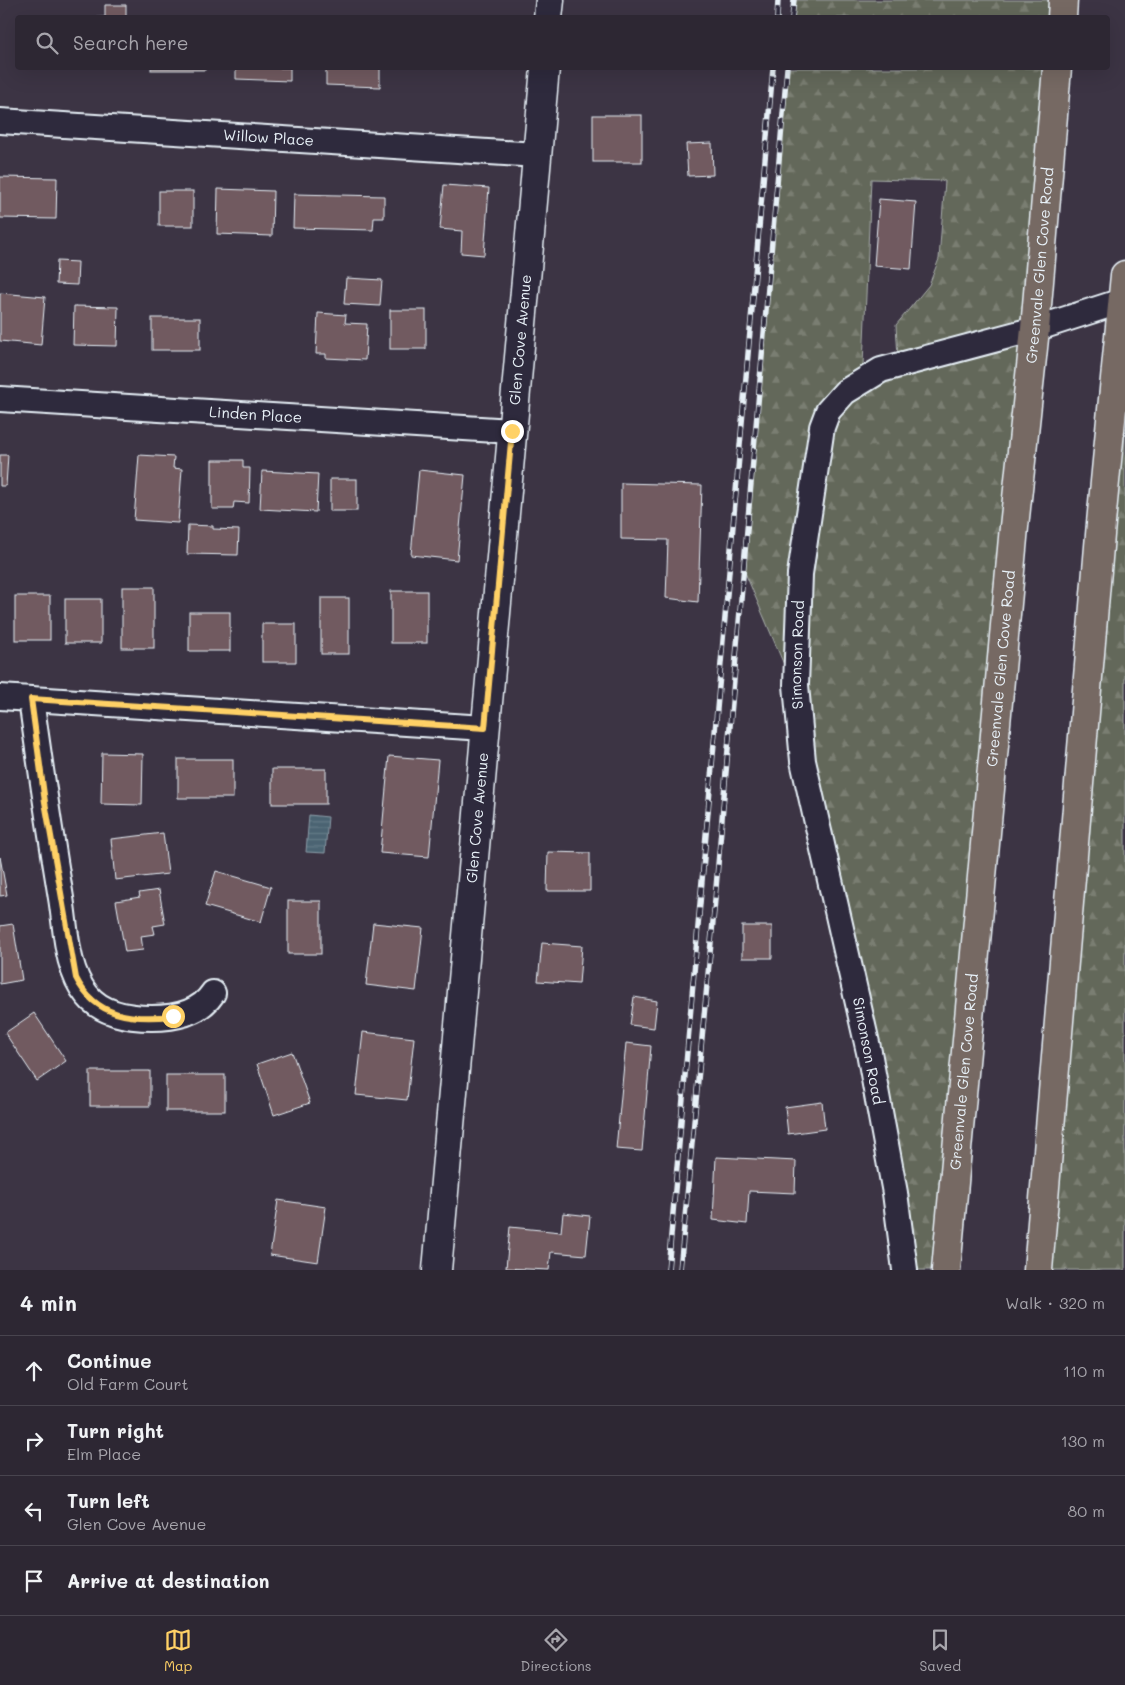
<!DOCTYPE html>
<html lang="en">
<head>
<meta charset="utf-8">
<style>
  body { margin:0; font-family:Mali,sans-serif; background:#352f3b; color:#f1f3f6 }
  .stop { position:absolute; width:15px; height:15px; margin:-11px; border:4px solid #ffd166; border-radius:50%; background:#fff }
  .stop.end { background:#ffd166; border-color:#fff; box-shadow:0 1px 5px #0008 }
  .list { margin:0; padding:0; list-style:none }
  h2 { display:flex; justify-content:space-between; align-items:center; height:65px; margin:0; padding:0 20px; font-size:21px }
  h2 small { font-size:16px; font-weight:400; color:#a7a5ac }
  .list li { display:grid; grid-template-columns:32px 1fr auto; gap:15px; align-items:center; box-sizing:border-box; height:70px; padding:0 20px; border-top:1px solid #48444e }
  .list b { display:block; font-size:19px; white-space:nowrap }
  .list p { margin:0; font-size:16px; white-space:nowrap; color:#a7a5ac }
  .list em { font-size:16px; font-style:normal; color:#a7a5ac }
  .icon { flex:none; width:28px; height:28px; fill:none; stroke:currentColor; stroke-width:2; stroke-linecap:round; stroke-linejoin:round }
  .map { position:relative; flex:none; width:1125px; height:1270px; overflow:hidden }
  .search { position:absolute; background:#2d2733; box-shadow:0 5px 20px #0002; left:15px; right:15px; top:15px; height:55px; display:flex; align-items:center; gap:12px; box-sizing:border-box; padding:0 18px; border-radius:5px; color:#a7a5ac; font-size:19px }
  .sheet { height:345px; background:#2d2733 }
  nav { display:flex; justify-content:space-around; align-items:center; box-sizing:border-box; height:70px; border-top:1px solid #48444e; background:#2d2733; font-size:14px; color:#a7a5ac }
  nav a { display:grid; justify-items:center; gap:2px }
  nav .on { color:#ffd166 }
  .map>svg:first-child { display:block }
  .forest { fill:url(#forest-firs); stroke:#a6aca9; fill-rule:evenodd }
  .water { fill:url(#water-rules); stroke:#8a9ca8 }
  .building { fill:#715a60; stroke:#e8f1f8 }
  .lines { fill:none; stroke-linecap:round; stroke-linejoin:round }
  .street-casing { stroke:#e8f1f8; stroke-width:28 }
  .secondary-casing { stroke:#e8f1f8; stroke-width:31 }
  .primary-casing { stroke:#e8f1f8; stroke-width:31 }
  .street { stroke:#2f2a3d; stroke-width:24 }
  .secondary { stroke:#2f2a3d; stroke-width:28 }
  .primary { stroke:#766964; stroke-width:28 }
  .rail-casing { stroke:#e8f1f8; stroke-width:5.5 }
  .rail { stroke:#2f2a3d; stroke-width:4; stroke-dasharray:11; stroke-linecap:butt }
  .route { stroke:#ffd166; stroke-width:6 }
  .labels { text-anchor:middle; stroke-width:4.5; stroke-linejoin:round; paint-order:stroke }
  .street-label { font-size:15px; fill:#e8f1f8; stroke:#2f2a3d }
</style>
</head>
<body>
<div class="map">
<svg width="1125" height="1270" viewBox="0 0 1125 1270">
  <defs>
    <pattern id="forest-firs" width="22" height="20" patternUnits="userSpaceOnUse" patternTransform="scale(1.25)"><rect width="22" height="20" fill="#64685a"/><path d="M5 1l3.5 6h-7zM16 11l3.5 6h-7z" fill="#7a7e72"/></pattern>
    <pattern id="water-rules" width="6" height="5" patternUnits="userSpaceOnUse" patternTransform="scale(1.25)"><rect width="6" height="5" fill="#4b6472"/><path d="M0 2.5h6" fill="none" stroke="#657b87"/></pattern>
  </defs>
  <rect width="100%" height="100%" fill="#3c3444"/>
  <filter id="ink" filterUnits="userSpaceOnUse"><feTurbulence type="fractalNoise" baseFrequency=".02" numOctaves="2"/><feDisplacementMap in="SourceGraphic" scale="10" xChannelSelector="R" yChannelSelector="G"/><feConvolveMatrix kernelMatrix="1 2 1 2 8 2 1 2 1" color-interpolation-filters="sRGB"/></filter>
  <g filter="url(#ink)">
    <g class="forest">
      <polygon points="794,0 1063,0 1062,17 792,18"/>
      <path d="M787,68H1057L945,1270H907L796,693L744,570ZM871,179L945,181L939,259L929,285L896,325L899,373L862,388Z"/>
      <polygon points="1125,275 1125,1270 1038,1270"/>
    </g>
    <polygon class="water" points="309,815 328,817 325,853 306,852"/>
    <g class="building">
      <polygon points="105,5 126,5 126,18 85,18 105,17"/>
      <rect x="151" y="68" width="54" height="2"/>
      <polygon points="236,68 290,68 290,81 236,79"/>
      <polygon points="326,68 380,68 380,87 326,85"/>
      <rect x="593" y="115" width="49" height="47"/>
      <polygon points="712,143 713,175 688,176 686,144"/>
      <polygon points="0,177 57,178 56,219 0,218"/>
      <polygon points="444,185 489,188 484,255 461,253 462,231 440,229"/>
      <polygon points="218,189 273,191 272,236 217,234"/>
      <rect x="159" y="191" width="34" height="35"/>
      <polygon points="294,194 384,196 384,218 374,218 373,230 293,228"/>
      <polygon points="879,199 916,202 911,269 874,266"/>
      <polygon points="57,261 78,262 77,285 56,284"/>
      <polygon points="346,278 382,280 380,306 344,304"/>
      <polygon points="0,293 45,297 41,345 0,341"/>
      <polygon points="74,306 118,307 117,346 73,345"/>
      <rect x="390" y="310" width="36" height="39"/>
      <polygon points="318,313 346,315 345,323 367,324 365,360 326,358 326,354 316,354"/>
      <rect x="152" y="318" width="48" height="32"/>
      <polygon points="0,455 8,455 6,486 0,486"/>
      <polygon points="139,455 174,457 173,468 182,469 178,523 134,520"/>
      <polygon points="212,460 243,460 243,468 250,468 249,503 234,502 233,509 212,509"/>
      <polygon points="419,470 465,475 457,560 411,555"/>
      <polygon points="262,471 318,474 316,512 260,509"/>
      <rect x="330" y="479" width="27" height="32"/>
      <polygon points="621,483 702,485 698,602 666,598 668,540 621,539"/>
      <polygon points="188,525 213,526 213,529 239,530 238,555 187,554"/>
      <rect x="122" y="587" width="32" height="61"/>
      <rect x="391" y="591" width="36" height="52"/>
      <rect x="15" y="596" width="35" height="44"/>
      <rect x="321" y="598" width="28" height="56"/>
      <rect x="65" y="599" width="36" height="44"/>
      <rect x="189" y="612" width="41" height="39"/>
      <rect x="262" y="624" width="34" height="38"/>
      <polygon points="102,753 143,754 142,805 101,804"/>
      <polygon points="389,756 438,760 429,857 380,853"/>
      <rect x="178" y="759" width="55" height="39"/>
      <rect x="272" y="769" width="54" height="35"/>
      <polygon points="163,833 168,874 115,880 111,839"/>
      <polygon points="548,852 590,853 590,891 547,891"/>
      <polygon points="0,857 7,895 0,896"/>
      <polygon points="216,871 271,887 261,922 205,906"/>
      <polygon points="159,890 165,924 153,926 155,934 141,936 143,950 125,952 116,901 140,897 139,893"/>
      <rect x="288" y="901" width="33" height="53"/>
      <polygon points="373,923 423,928 416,991 366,985"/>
      <polygon points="13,924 22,980 0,984 0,926"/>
      <rect x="742" y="926" width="30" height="32"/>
      <polygon points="542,943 582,946 579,984 538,981"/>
      <polygon points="634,997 657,1001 654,1028 630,1025"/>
      <polygon points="34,1013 66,1061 37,1081 5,1033"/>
      <polygon points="363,1032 414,1038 407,1100 356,1095"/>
      <polygon points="626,1043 651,1046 642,1151 616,1149"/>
      <polygon points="292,1052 310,1103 274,1115 257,1064"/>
      <rect x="90" y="1071" width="60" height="35"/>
      <rect x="166" y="1075" width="59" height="36"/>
      <polygon points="822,1102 825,1129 788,1134 785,1107"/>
      <polygon points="716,1157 796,1161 795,1193 749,1191 747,1224 713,1220"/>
      <polygon points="278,1200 326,1207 318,1262 270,1255"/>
      <polygon points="563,1213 590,1216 586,1255 551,1252 549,1270 506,1268 510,1227 561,1232"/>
    </g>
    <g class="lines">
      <g class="street-casing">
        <g id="street">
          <path id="s1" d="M0,121L537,155"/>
          <path id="s2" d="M0,399L512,431"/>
          <polyline points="0,697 485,728"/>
          <path d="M31,699C40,765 50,831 61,898C66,928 66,970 87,995C102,1014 129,1018 152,1018C175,1018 200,1013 213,993"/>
          <path id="s3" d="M905,1270L895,1193L869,1052L803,761L796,685L800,574L822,427L828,411L845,392L881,370L1035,329L1125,300"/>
        </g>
      </g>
      <g class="secondary-casing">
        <g id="secondary">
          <polyline points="548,18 550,0"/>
          <path id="s4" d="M437,1270L545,68"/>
        </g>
      </g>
      <g class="primary-casing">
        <g id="primary">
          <polyline points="1062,18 1063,0"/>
          <path id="s5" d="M946,1270L1014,527L1035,329L1057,68"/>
          <polyline points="1038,1270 1101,523 1125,275"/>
        </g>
      </g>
      <use href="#street" class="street"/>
      <use href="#secondary" class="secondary"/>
      <use href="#primary" class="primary"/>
      <g class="rail-casing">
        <g id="rail">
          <polyline points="777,18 778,0"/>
          <polyline points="792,18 794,0"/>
          <polyline points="668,1270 773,68"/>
          <polyline points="680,1270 714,911 787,68"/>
        </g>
      </g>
      <use href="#rail" class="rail"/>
    </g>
  </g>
  <g class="lines" filter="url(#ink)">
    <path class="route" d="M173,1016C133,1020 96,1018 76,978L45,802L31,699L485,728L512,431"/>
  </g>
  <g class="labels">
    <g class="street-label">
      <text dy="5" stroke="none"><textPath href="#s1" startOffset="269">Willow Place</textPath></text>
      <text dy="5" stroke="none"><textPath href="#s5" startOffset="1009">Greenvale Glen Cove Road</textPath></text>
      <text dy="5" stroke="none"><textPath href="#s4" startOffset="934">Glen Cove Avenue</textPath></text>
      <text dy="5" stroke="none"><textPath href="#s2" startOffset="256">Linden Place</textPath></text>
      <text dy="5" stroke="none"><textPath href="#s3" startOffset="626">Simonson Road</textPath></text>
      <text dy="5" stroke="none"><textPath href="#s5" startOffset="604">Greenvale Glen Cove Road</textPath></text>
      <text dy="5" stroke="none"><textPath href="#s4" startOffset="454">Glen Cove Avenue</textPath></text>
      <text transform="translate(868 1051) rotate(79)" y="5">Simonson Road</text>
      <text dy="5" stroke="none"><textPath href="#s5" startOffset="199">Greenvale Glen Cove Road</textPath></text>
    </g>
  </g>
</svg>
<div class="stop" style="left:173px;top:1016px"></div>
<div class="stop end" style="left:512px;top:431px"></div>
<div class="search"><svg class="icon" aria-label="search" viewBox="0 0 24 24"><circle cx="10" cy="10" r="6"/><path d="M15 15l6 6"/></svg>Search here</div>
</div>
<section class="sheet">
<h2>4 min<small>Walk · 320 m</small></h2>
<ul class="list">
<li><svg class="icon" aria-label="ahead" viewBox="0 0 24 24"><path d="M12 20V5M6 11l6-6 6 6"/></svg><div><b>Continue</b><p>Old Farm Court</p></div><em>110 m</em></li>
<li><svg class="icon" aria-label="right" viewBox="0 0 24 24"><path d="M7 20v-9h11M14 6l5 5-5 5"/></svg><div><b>Turn right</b><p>Elm Place</p></div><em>130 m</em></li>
<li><svg class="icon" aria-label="left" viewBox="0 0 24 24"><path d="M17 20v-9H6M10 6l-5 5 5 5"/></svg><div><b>Turn left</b><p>Glen Cove Avenue</p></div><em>80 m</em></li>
<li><svg class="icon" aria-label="arrive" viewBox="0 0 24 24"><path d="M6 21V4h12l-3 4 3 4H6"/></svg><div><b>Arrive at destination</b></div></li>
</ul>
</section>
<nav>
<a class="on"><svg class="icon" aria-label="map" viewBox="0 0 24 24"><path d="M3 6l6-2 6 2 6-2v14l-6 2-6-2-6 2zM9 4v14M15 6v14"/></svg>Map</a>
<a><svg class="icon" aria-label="directions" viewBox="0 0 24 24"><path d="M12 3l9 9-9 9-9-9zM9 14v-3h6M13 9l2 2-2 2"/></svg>Directions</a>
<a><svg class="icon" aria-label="saved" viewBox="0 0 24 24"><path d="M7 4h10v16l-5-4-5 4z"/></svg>Saved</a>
</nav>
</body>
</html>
